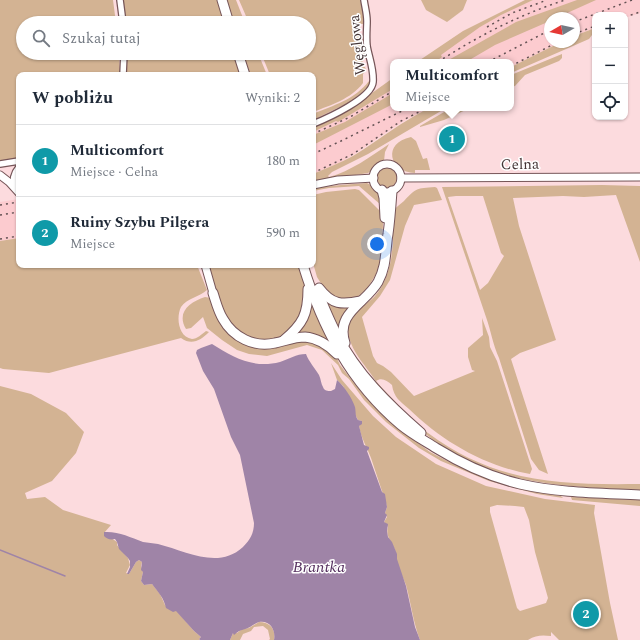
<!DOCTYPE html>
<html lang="pl">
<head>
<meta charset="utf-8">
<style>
  body { margin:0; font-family:Spectral,serif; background:#f6f6f7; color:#1f2937 }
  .controls { position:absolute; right:12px; top:12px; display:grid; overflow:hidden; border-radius:8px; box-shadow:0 1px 3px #0004 }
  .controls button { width:36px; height:36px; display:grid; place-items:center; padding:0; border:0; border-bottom:1px solid #e0e1e3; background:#fff; color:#1f2937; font:20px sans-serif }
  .compass { position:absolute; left:544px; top:12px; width:36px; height:36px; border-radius:50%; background:#fff; box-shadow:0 1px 3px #0004; rotate:261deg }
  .you { position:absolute; left:377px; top:244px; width:14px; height:14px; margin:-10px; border:3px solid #fff; border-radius:50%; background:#1a73e8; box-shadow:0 0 0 6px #1a73e833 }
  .badge { display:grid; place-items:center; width:26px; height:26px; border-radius:50%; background:#076a98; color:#fff; font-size:13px; font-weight:700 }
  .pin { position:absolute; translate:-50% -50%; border:2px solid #fff; box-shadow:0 1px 4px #0006 }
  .popup { position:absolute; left:390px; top:59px; width:124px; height:52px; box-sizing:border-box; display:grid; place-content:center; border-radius:8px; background:#fff; filter:drop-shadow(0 1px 3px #0005); font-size:13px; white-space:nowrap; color:#747a83 }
  .popup b { font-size:15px; color:#1f2937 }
  .popup::after { content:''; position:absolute; left:50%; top:100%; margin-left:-8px; border:8px solid transparent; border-top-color:#fff }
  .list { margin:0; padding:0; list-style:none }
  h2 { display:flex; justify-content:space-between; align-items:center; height:52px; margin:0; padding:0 16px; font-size:17px }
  h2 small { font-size:13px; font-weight:400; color:#747a83 }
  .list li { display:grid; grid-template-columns:26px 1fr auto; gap:12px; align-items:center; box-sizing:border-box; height:72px; padding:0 16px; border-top:1px solid #e0e1e3 }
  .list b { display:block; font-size:15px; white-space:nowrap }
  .list p { margin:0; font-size:13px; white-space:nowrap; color:#747a83 }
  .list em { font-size:13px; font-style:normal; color:#747a83 }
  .icon { flex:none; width:22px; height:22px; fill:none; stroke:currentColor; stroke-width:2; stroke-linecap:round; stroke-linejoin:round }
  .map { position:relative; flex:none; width:640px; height:640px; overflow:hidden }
  .search { position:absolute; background:#fff; box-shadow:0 1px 3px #0004; left:16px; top:16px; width:300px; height:44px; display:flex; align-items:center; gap:10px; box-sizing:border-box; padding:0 14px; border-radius:22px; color:#747a83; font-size:15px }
  .panel { position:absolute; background:#fff; box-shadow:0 1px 3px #0004; left:16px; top:72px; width:300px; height:196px; border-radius:8px }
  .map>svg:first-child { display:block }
  .built { fill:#fccbcf }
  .green { fill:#d3b393; fill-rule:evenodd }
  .water { fill:#9f84a7 }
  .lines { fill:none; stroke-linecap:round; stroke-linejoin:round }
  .stream { stroke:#9f84a7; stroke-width:1.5 }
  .minor-casing { stroke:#765558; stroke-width:8 }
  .tertiary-casing { stroke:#765558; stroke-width:9 }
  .primary-casing { stroke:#765558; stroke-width:11 }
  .minor { stroke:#fff; stroke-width:5.5 }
  .tertiary { stroke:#fff; stroke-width:7 }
  .primary { stroke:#fff; stroke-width:9 }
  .rail { stroke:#635153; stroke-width:1.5; stroke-dasharray:2 4; stroke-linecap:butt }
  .labels { text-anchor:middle; stroke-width:3; stroke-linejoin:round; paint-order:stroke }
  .street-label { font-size:15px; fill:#443536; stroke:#fff }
  .water-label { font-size:16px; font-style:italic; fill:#55305f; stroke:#fff }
</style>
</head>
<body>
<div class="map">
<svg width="640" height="640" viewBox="0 0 640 640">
  <rect width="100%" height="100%" fill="#fcdbde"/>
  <g class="built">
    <polygon points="533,0 640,0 640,13 625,18 625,15 595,15 595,28 574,36 574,18 550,18 550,42 561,42 511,67 511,62 426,62 453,38 507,10"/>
    <polygon points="393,86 393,108 429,108 402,122 353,155 339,163 313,174 313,131"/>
    <polygon points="19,199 19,238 0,241 0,202"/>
  </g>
  <g class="green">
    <polygon points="0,0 113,0 116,23 23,23 23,53 119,53 120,75 19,75 19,158 0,161"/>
    <polygon points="122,0 217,0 224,23 126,23"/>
    <polygon points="225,0 236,0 245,23 233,23"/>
    <path d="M239,0H362L366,19L364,24H359L356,27L363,41L367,54L363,61L358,66L365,67L366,70L363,74V83C351,99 331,105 313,112V75H270L261,53H309V23H249Z"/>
    <polygon points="421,0 467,0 463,10 447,22 426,10"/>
    <polygon points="525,0 533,0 501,15 480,27 441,55 442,57 435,62 417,62 463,31"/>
    <polygon points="577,0 596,0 556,18 550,18 550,21 495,45 466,62 445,62 516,22"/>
    <polygon points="595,28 595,31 589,39 511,73 511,67 561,42 574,42 574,36"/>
    <polygon points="127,53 234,53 241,75 126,75"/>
    <polygon points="242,53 258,53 267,75 249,75"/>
    <polygon points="562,54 562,58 559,61 525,75 515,86 511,87 511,75"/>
    <polygon points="393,78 393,89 338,122 336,121 313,132 313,127 358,103"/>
    <path d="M369,81H371L368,89L358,98L313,120V114C334,105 354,100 369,81Z"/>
    <polygon points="393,93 393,104 313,145 313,135 345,122"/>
    <path d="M429,108H446L368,154L332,172L328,176L329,177C351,171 370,157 389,144L385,152L384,161L368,173L337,178L313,183V174C326,168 340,163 353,156C379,140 401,122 429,108Z"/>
    <polygon points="451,108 470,108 444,120 420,127 420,126"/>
    <path d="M411,137L416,141L423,159L427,158L430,170H415V173C389,172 382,143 411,137Z"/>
    <circle cx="387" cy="178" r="10"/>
    <path d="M367,183C377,188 379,194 381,205L359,186L329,188L313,191V188L341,185Z"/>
    <path d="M602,185L640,186V262L616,195L584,197L563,196L513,198L519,226L556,340L520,353L511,359L548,474L539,470L531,459L499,358C493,345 491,331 486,317L442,187ZM456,196H483L501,253L504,256L488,283L480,290L448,197Z"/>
    <path d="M435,187L437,188L442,200L414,205L405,226L390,280L380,296L362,317L373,356L377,363L383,366L391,372L414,396L475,371L472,370L468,357V348L483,335L482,318L489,337L490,347L497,361L532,469L530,474C484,466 442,441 409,409C400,401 394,398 392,385C387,381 382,377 376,381L382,388C397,403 411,420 428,433C495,483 560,485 640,484V490C551,486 473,484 407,417C398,408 386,399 379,388C378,386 377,383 375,380C365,364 350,351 348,331C347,314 366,306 375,296C384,286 388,273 391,260C392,253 393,244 393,236C393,229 390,216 395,209C397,206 401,204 404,201C417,187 416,189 435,187Z"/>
    <polygon points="355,189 359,190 380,211 383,222 382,256 376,274 367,289 357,297 348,301 331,296 322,285 317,277 313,263 313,195 326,192"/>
    <path d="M19,238V265H197L207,290C200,297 187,298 181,307C176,317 178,337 192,339C197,339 202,334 206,331L209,332C201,340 192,346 181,338L49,373L3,369L0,368V241Z"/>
    <path d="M208,265H299C301,272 304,279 305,286C306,290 304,315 302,319C300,322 295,325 293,328C274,346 245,344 229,323C218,309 213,282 208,265Z"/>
    <path d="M205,297L211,298L235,338L288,342L312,340L335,354L340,365L362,393L382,413L406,434L430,452L455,465L483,477L507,485L531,491L561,496L563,498L537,494L489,481L441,461L419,448L386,422L364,400L349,379L342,373L338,365L322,350L307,345L267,356L249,354L237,350L222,340L207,328L203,317L191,328L186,329C176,312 190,302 205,297Z"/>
    <polygon points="324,299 354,305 340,322 338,332"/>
    <polygon points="312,301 330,342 295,336"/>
    <path d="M331,363L342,380L373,416L396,437L436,464L486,486L545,499L595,505L594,513L610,603L618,640H559L551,632V636C542,635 536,635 528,640H420C413,622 411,603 406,585C403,577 399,570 397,562C396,559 397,556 396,553C393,543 385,537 388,527L384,522L387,517L385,513L387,507L386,503C381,488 376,473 371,458C367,447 361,438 359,426L362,421L358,420L355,414V408L343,386L337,380ZM497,505L515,506L524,507L529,520L535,552L548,598L546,603L520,611L517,608L490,512V507Z"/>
    <polygon points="0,386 31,394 66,413 84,432 76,453 52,481 25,493 27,499 45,497 63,510 111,525 104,533 117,542 117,545 128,558 130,565 126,573 129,574 136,562 139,560 142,562 141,566 143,572 141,581 144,585 152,584 160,594 165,605 173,611 176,610 194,631 201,637 199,639 200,640 0,640"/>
    <polygon points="571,497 640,500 640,506 572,500"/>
    <path d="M259,622C270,622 276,629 274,640H269L270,639L268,630L263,626L254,627L251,631L243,634L240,640H230L233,633H237L242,629L249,628Z"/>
  </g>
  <path class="water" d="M212,344C233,357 253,369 280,362C289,359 296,354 306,354C309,362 315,368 319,375C321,379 321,384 323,387C324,391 328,391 331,391L335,389L337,380C344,386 352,398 355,407C356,412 355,416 358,420L362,421V424L359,426L364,445L369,447V449L367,451L382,492L385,494L387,507L385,513L387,515L384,522L388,524L387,531L388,537L392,542L397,554V559L406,586L415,627L420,640H274C276,630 270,620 259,622C256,623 253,625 250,627C242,631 242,628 234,635L233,633L230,640H200L199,639L201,637L194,631L176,611L173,612L166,608C164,598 158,592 152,584L144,585L141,581L143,572L141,570L142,562L139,560L136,562L129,574H127L130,567V561L128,558L119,549L117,542L115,539C110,540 107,539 104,536V532C118,531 130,537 143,542C148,543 153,543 158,544C186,551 218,570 243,547C250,540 254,533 254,523L240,455L231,437L214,389L203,371L196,353L197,350L201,348Z"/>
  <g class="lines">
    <polyline class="stream" points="0,550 65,576"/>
    <g class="minor-casing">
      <g id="minor">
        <polyline points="120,0 123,23"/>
        <polyline points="123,75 124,53"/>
        <path d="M313,124C328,118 372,98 373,82C374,69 369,58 367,46C366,37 367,29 367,21C367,14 365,7 364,0"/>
        <polyline points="0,164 19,161"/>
        <path d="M15,187C12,180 14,173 19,167"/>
      </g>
    </g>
    <g class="tertiary-casing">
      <g id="tertiary">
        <circle cx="387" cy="178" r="14"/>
        <polyline points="0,175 9,182 19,193"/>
        <polyline points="401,178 640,177"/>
        <polyline points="313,185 338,180 374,178"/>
        <polyline points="205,265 213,293"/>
      </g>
    </g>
    <g class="primary-casing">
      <g id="primary">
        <polyline points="222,0 229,23"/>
        <polyline points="238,53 245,75"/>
        <polyline points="382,190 384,198 385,218"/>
        <path d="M303,265C322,327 350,382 401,425C412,434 425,441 436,448C462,464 490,477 520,484C559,493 600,493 640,495"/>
        <path d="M319,288C332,305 342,305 361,301"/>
        <path d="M317,290C323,305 329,320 337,335C357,374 388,404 421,433"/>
        <path d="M213,293C216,302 218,311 223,319C233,337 254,348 275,343C285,341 294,337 305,337C318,338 328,345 337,354"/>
        <path d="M284,340C303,324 308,314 308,289"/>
        <path d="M345,343C335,313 365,304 378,282C387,265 385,252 388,234C390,220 391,205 392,191"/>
      </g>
    </g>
    <use href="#minor" class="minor"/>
    <use href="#tertiary" class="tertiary"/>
    <use href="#primary" class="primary"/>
    <g class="rail">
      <polyline points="625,17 640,12"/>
      <polyline points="574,22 632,0"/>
      <polyline points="487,27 512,13 547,0"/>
      <polyline points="574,34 595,26"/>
      <path d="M438,62C478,36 519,15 565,0"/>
      <polyline points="488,62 550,30"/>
      <polyline points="511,66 558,42"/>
      <polyline points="313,134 350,117 393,91"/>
      <polyline points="313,154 341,141 408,108"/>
      <polyline points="313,173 353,154 401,121 427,108"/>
      <polyline points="0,205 19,202"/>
      <polyline points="0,215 19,212"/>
      <polyline points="0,239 19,236"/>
    </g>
  </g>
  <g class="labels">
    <g class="street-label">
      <text transform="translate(357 45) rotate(-96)" y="5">Węglowa</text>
      <text transform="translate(520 164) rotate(-1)" y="5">Celna</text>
    </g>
    <g class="water-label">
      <text x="319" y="572">Brantka</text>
    </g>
  </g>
</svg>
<div class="controls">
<button>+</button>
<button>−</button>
<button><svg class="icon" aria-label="locate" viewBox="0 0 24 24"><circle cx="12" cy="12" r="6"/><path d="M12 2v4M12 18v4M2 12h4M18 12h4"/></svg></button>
</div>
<svg class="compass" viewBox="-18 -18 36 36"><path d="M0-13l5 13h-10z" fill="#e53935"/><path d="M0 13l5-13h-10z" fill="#747a83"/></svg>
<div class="you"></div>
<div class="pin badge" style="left:452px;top:139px;background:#0f9aa8">1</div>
<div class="popup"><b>Multicomfort</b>Miejsce</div>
<div class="pin badge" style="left:586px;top:614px;background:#0f9aa8">2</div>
<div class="search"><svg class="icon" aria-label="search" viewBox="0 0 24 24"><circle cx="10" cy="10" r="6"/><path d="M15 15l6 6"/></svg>Szukaj tutaj</div>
<section class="panel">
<h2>W pobliżu<small>Wyniki: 2</small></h2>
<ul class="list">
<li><span class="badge" style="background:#0f9aa8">1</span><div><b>Multicomfort</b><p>Miejsce · Celna</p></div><em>180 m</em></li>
<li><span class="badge" style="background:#0f9aa8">2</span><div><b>Ruiny Szybu Pilgera</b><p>Miejsce</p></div><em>590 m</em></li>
</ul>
</section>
</div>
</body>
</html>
